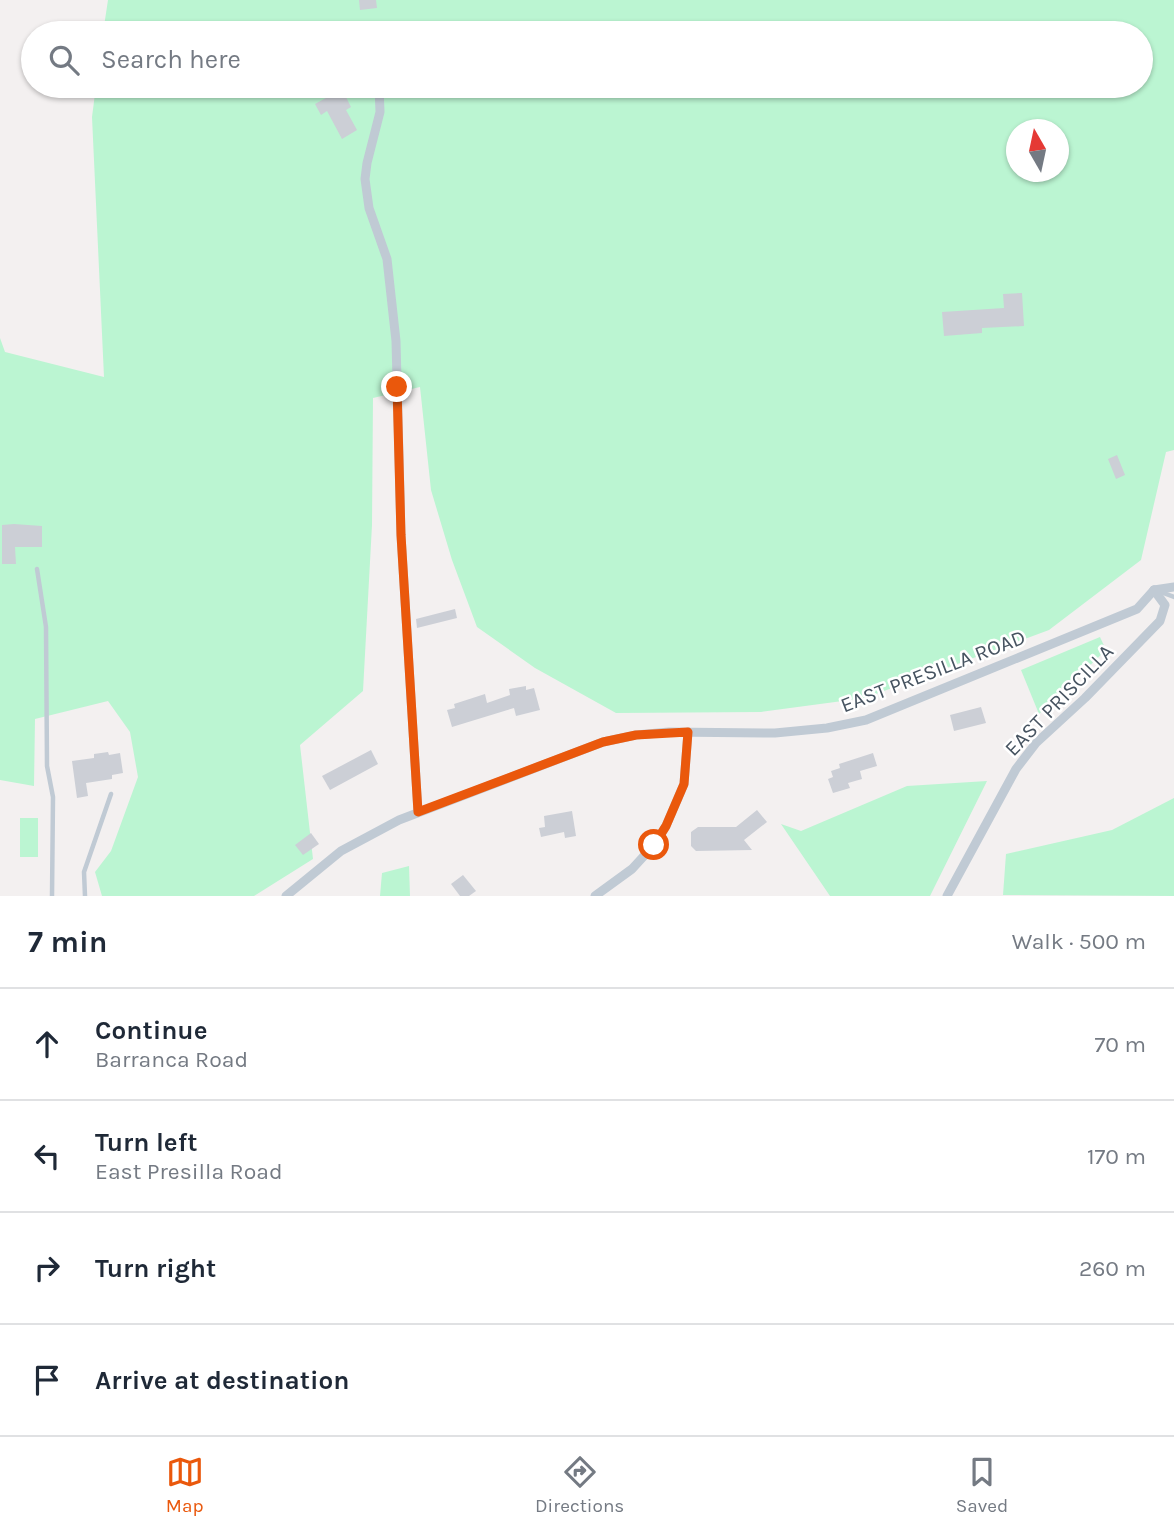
<!DOCTYPE html>
<html lang="en">
<head>
<meta charset="utf-8">
<style>
  body { margin:0; font-family:Karla,sans-serif; background:#f6f6f7; color:#1f2937 }
  .compass { position:absolute; left:1006px; top:119px; width:63px; height:63px; border-radius:50%; background:#fff; box-shadow:0 2px 5px #0004; rotate:351deg }
  .stop { position:absolute; width:21px; height:21px; margin:-16px; border:5px solid #ea580c; border-radius:50%; background:#fff }
  .stop.end { background:#ea580c; border-color:#fff; box-shadow:0 2px 7px #0008 }
  .list { margin:0; padding:0; list-style:none }
  h2 { display:flex; justify-content:space-between; align-items:center; height:91px; margin:0; padding:0 28px; font-size:30px }
  h2 small { font-size:23px; font-weight:400; color:#747a83 }
  .list li { display:grid; grid-template-columns:46px 1fr auto; gap:21px; align-items:center; box-sizing:border-box; height:112px; padding:0 28px; border-top:2px solid #e0e1e3 }
  .list b { display:block; font-size:26px; white-space:nowrap }
  .list p { margin:0; font-size:23px; white-space:nowrap; color:#747a83 }
  .list em { font-size:23px; font-style:normal; color:#747a83 }
  .icon { flex:none; width:38px; height:38px; fill:none; stroke:currentColor; stroke-width:2; stroke-linecap:round; stroke-linejoin:round }
  .map { position:relative; flex:none; width:1174px; height:896px; overflow:hidden }
  .search { position:absolute; background:#fff; box-shadow:0 2px 5px #0004; left:21px; right:21px; top:21px; height:77px; display:flex; align-items:center; gap:18px; box-sizing:border-box; padding:0 24px; border-radius:38px; color:#747a83; font-size:26px }
  .sheet { height:539px; background:#fff }
  nav { display:flex; justify-content:space-around; align-items:center; box-sizing:border-box; height:98px; border-top:2px solid #e0e1e3; background:#fff; font-size:19px; color:#747a83 }
  nav a { display:grid; justify-items:center; gap:4px }
  nav .on { color:#ea580c }
  .map>svg:first-child { display:block }
  .green { fill:#bbf5d2; fill-rule:evenodd }
  .building { fill:#cccfd6 }
  .lines { fill:none; stroke-linecap:round; stroke-linejoin:round }
  .service { stroke:#c0cad4; stroke-width:4.5 }
  .minor { stroke:#c0cad4; stroke-width:9 }
  .route { stroke:#ea580c; stroke-width:9 }
  .labels { text-anchor:middle; stroke-width:5; stroke-linejoin:round; paint-order:stroke }
  .street-label { font-size:21px; fill:#465360; stroke:#fff }
</style>
</head>
<body>
<div class="map">
<svg width="1174" height="896" viewBox="0 0 1174 896">
  <rect width="100%" height="100%" fill="#f3f0f0"/>
  <g class="green">
    <path d="M108,0H1174V450L1166,452L1141,560L1049,630L865,698L761,712L616,713L535,668L477,627L452,560L431,490L420,387L373,398L372,525L363,691L300,745L313,859L254,896H102L95,872L111,851L138,777L130,732L108,701L35,719L34,786L0,780V338L5,352L104,377L92,117L96,86H1141V33H103ZM1016,130H1058V172H1016Z"/>
    <polygon points="1100,637 1106,650 1039,714 1021,670"/>
    <polygon points="987,781 930,896 830,896 781,824 801,831 907,786"/>
    <polygon points="1174,798 1174,896 1003,895 1006,854 1112,830"/>
    <rect x="20" y="818" width="18" height="39"/>
    <polygon points="409,866 410,896 380,896 382,873"/>
  </g>
  <g class="building">
    <polygon points="359,0 376,0 377,8 360,10"/>
    <polygon points="864,86 901,86 901,90 866,97"/>
    <polygon points="342,89 351,107 346,110 357,130 342,139 327,111 321,115 315,104"/>
    <polygon points="1022,293 1024,326 982,328 982,333 944,336 942,312 1004,308 1003,294"/>
    <polygon points="1117,455 1125,475 1116,479 1108,459"/>
    <polygon points="14,524 42,526 42,547 15,547 16,564 2,564 2,525"/>
    <polygon points="455,609 457,618 417,628 416,619"/>
    <polygon points="526,686 526,690 534,688 540,710 516,716 514,708 452,727 447,710 455,708 454,704 485,694 487,703 510,695 509,689"/>
    <polygon points="981,707 986,723 954,731 950,715"/>
    <polygon points="371,750 378,764 330,790 322,776"/>
    <polygon points="108,752 109,755 120,753 123,773 112,775 112,779 86,783 88,796 77,798 72,761 94,758 94,754"/>
    <polygon points="873,753 877,766 860,771 862,779 848,783 850,788 833,793 828,779 833,777 831,771 840,768 839,764"/>
    <polygon points="757,810 767,822 744,840 752,850 696,851 691,846 691,832 698,827 736,827"/>
    <polygon points="572,811 576,836 565,838 564,832 541,837 539,828 545,827 544,816"/>
    <polygon points="311,833 319,844 303,855 295,845"/>
    <polygon points="463,875 476,891 469,896 460,896 451,884"/>
  </g>
  <g class="lines">
    <g class="service">
      <polyline points="37,569 46,627 47,766 53,797 52,896"/>
      <polyline points="1158,591 1174,597"/>
      <polyline points="85,896 84,872 111,794"/>
    </g>
    <g class="minor">
      <polyline points="379,86 380,112 367,163 365,179 369,208 387,259 396,341 401,535 418,812"/>
      <polyline points="1154,590 1174,587"/>
      <polyline points="286,896 341,851 399,820 603,742 636,735 669,732 775,733 827,728 866,720 1137,609 1154,590"/>
      <polyline points="595,896 632,869 654,845 666,826 684,784 688,732"/>
      <polyline points="947,896 1016,769 1036,743 1085,698 1160,621 1165,605 1154,590"/>
    </g>
  </g>
  <g class="lines">
    <polyline class="route" points="397,387 401,535 418,812 603,742 636,735 688,732 684,784 666,826 654,845"/>
  </g>
  <g class="labels">
    <g class="street-label">
      <text transform="translate(933 671) rotate(-21)" y="7">EAST PRESILLA ROAD</text>
      <text transform="translate(1059 700) rotate(-46)" y="7">EAST PRISCILLA</text>
    </g>
  </g>
</svg>
<svg class="compass" viewBox="-18 -18 36 36"><path d="M0-13l5 13h-10z" fill="#e53935"/><path d="M0 13l5-13h-10z" fill="#747a83"/></svg>
<div class="stop" style="left:654px;top:845px"></div>
<div class="stop end" style="left:397px;top:387px"></div>
<div class="search"><svg class="icon" aria-label="search" viewBox="0 0 24 24"><circle cx="10" cy="10" r="6"/><path d="M15 15l6 6"/></svg>Search here</div>
</div>
<section class="sheet">
<h2>7 min<small>Walk · 500 m</small></h2>
<ul class="list">
<li><svg class="icon" aria-label="ahead" viewBox="0 0 24 24"><path d="M12 20V5M6 11l6-6 6 6"/></svg><div><b>Continue</b><p>Barranca Road</p></div><em>70 m</em></li>
<li><svg class="icon" aria-label="left" viewBox="0 0 24 24"><path d="M17 20v-9H6M10 6l-5 5 5 5"/></svg><div><b>Turn left</b><p>East Presilla Road</p></div><em>170 m</em></li>
<li><svg class="icon" aria-label="right" viewBox="0 0 24 24"><path d="M7 20v-9h11M14 6l5 5-5 5"/></svg><div><b>Turn right</b></div><em>260 m</em></li>
<li><svg class="icon" aria-label="arrive" viewBox="0 0 24 24"><path d="M6 21V4h12l-3 4 3 4H6"/></svg><div><b>Arrive at destination</b></div></li>
</ul>
</section>
<nav>
<a class="on"><svg class="icon" aria-label="map" viewBox="0 0 24 24"><path d="M3 6l6-2 6 2 6-2v14l-6 2-6-2-6 2zM9 4v14M15 6v14"/></svg>Map</a>
<a><svg class="icon" aria-label="directions" viewBox="0 0 24 24"><path d="M12 3l9 9-9 9-9-9zM9 14v-3h6M13 9l2 2-2 2"/></svg>Directions</a>
<a><svg class="icon" aria-label="saved" viewBox="0 0 24 24"><path d="M7 4h10v16l-5-4-5 4z"/></svg>Saved</a>
</nav>
</body>
</html>
